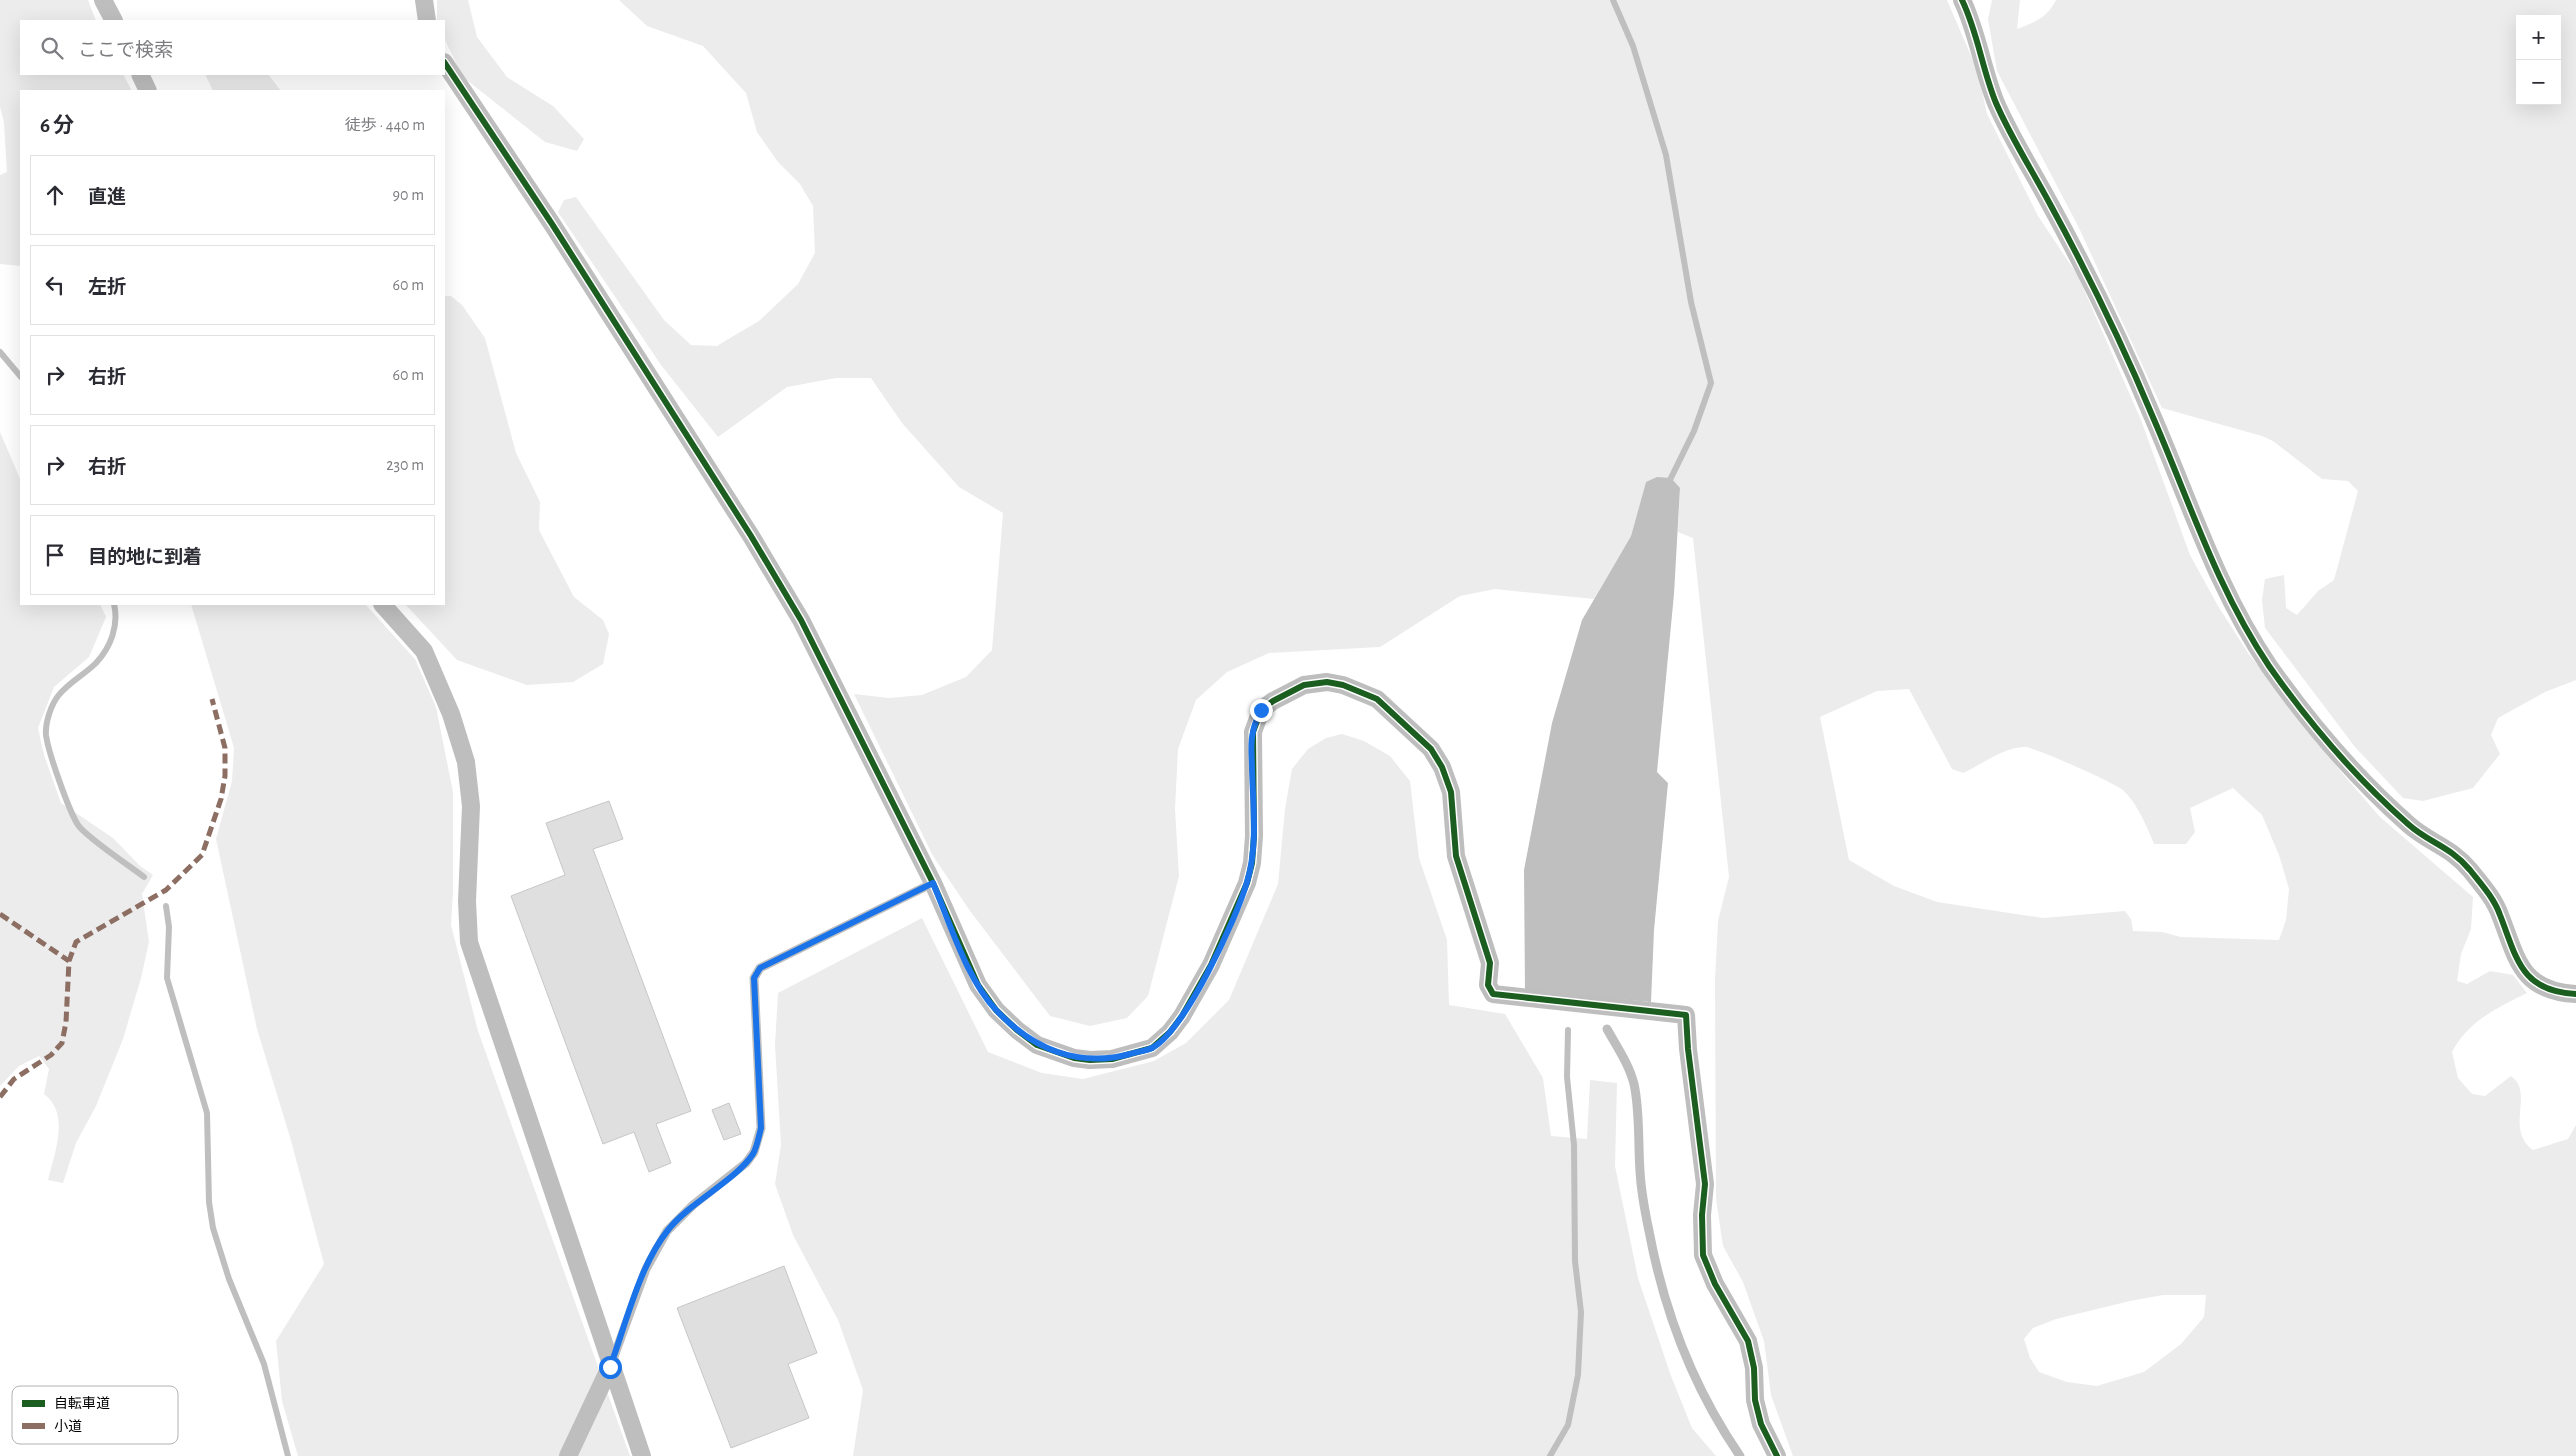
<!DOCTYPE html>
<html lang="ja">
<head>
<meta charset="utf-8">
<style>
  body { margin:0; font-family:"Alegreya Sans","Noto Sans JP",sans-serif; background:#f2f2f3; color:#2b2b33 }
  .controls { position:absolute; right:15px; top:15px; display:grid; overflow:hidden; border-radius:0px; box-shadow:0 5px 20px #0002 }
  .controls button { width:45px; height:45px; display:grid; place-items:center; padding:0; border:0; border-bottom:1px solid #e1e1e2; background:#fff; color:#2b2b33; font:25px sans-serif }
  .stop { position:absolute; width:15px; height:15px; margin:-11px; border:4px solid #1a73e8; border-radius:50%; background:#fff }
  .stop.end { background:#1a73e8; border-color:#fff; box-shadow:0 1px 5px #0008 }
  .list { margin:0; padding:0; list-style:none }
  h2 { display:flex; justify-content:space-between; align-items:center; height:65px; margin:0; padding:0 20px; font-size:21px }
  h2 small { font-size:16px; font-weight:400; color:#7c7c81 }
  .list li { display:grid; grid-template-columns:32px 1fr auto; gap:15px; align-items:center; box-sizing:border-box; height:80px; margin:0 10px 10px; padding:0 10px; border:1px solid #e1e1e2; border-radius:0px }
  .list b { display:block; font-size:19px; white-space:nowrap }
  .list em { font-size:16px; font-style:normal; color:#7c7c81 }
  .icon { flex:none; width:28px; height:28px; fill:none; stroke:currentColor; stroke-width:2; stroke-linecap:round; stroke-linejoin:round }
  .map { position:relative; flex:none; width:2576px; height:1456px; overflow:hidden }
  .search { position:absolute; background:#fff; box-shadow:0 5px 20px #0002; left:20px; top:20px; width:425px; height:55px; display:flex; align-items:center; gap:12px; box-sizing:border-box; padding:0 18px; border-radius:0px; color:#7c7c81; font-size:19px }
  .panel { position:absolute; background:#fff; box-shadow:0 5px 20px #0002; left:20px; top:90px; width:425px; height:515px; border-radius:0px }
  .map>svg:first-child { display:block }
  .green { fill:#ececec; fill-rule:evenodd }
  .water { fill:#bfbfbf }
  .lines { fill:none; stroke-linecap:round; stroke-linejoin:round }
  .stream { stroke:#bfbfbf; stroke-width:6 }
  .building { fill:#dfdfdf; stroke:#c7c7c7 }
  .lane { stroke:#bebebe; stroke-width:9 }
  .street { stroke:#bebebe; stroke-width:18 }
  .quiet { stroke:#8d6e63; stroke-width:5; stroke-dasharray:10 5; stroke-linecap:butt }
  .cycleway-casing { stroke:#fff; stroke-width:9 }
  .cycleway { stroke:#1b5e20; stroke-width:6 }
  .route { stroke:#1a73e8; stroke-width:6 }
  .key { fill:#fff; stroke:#b2b2b2; stroke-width:1 }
  .key-label { font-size:14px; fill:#000 }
</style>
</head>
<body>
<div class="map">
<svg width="2576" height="1456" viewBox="0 0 2576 1456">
  <rect width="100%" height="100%" fill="#fff"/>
  <g class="green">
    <polygon points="0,0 88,0 96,21 21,21 21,74 123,74 132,91 21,91 21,266 0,264 0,175 7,172 4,123 0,107"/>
    <polygon points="437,0 468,0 477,37 507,77 553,106 584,139 577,151 545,142 463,77 444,38 444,21 437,21"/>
    <path d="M619,0H1947L1978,72L1987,114L2038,216L2078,276L2141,420L2190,555L2218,606L2248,653L2342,773L2380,817L2473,897L2471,929L2461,954L2457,981L2467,984L2490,971L2513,975L2527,993C2497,1008 2468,1021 2452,1052L2458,1078L2472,1094L2485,1096L2511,1076C2535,1093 2504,1129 2533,1150L2568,1139L2576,1125V1456H1793L1771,1395L1764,1341L1743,1282L1723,1246L1716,1199L1715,980L1718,921L1729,877L1693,538L1678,532L1680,488L1646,482L1631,536L1594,599L1495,589L1460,596L1380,647L1269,653L1227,672L1196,700L1178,749L1175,809L1179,876L1148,996L1127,1018L1090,1026L1050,1016L970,911L933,856L854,694L889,698L922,695L966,677L992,650L1003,513L959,487L902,423L871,378H836L787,387L718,437L661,365L558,212L564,200L576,197L664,320L691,345L717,346L725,341L759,321L798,284L815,253L813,206L800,184L778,162L757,132L746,93L703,46L647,26ZM1909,689L1952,769L1963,773C1981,765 2005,746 2026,747C2038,749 2116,783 2124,791C2138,805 2146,825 2154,844H2186L2195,832L2190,808L2233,788L2262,815L2279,855L2289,889L2286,920L2279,940L2181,937L2162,932L2133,931L2131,919L2125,911L2043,918L1937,902L1894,886L1849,860L1820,717L1877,691ZM2163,1295H2206L2204,1317L2181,1344L2144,1372L2097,1386L2067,1382L2039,1372L2030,1358L2024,1339L2033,1328L2056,1319L2130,1301Z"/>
    <path d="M1992,0H2020L2017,29C2035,22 2047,18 2056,0H2576V680L2545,692L2498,718L2491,735L2500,754L2473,788L2423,801L2403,798L2355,747L2265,628L2262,600L2265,579L2284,575L2286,608L2297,615L2318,591L2334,580L2358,491L2348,481L2322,479L2273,441L2262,436L2162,408L2079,228L1997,71L1988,19ZM2520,19H2557V101H2520Z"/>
    <polygon points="205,74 268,74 281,91 213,91"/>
    <polygon points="444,296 451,296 462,305 485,338 516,453 540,502 539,530 574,597 603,620 609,634 603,664 573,682 527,685 457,660 405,604 444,604"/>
    <path d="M0,432L21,481V604H100L106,617L89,657L54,687L38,728L44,755L61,803L113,838L140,866L153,875L142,894L149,942L141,978L123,1039L96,1106L76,1143L63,1183L48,1180C54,1154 71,1114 44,1094L49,1069L39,1056L19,1066L0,1086Z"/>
    <polygon points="191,604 365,604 415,659 436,707 453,792 453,891 451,925 478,1031 630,1456 298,1456 282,1401 276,1341 324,1264 290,1137 257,1029 216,839 232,781 234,748"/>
    <polygon points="1342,734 1364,741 1390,756 1410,781 1419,858 1447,940 1449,1005 1505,1014 1543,1078 1551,1136 1587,1139 1590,1080 1617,1083 1615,1166 1638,1278 1671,1376 1692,1428 1716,1456 853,1456 863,1390 838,1320 793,1235 775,1184 781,1145 775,1045 778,993 922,918 988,1052 1042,1073 1083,1079 1154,1061 1186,1043 1229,1000 1278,884 1285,809 1292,769 1308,749 1326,738"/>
  </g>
  <polygon class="water" points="1657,477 1671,478 1680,488 1674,594 1657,772 1668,783 1654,930 1651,1002 1525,991 1524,870 1552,723 1582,620 1631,536 1646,482"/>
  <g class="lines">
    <g class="stream">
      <polyline points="1613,0 1633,46 1666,155 1691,302 1711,383 1694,431 1667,486"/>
      <polyline points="0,352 21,377"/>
      <path d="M114,604C119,625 111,647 96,663C84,675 69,682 58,696C51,705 45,723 46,735C48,752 69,811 78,825C87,838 130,866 144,877"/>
      <polyline points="166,906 169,927 167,978 207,1113 209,1202 213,1228 229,1279 264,1364 288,1456"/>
      <polyline points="1550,1456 1568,1425 1578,1375 1581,1312 1575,1261 1574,1145 1567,1077 1568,1030"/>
    </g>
  </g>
  <g class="building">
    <polygon points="609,801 623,839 593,849 691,1111 656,1124 671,1163 649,1172 634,1132 603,1144 511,896 565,875 546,823"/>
    <polygon points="729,1103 741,1134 724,1140 712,1110"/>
    <polygon points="784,1266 817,1353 788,1364 809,1418 731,1448 677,1308"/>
  </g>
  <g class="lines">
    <g class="lane">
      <path d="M1607,1029C1617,1047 1629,1064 1634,1084C1640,1111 1638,1143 1640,1171C1641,1191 1645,1212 1649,1231C1664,1311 1694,1389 1740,1456"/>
      <polyline points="612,1362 646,1269 667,1231 693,1205 746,1163 754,1152 761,1128 754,978 760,968 933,883"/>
    </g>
    <g class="street">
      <polyline points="103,0 114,21"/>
      <polyline points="424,0 427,21"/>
      <path d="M1962,0C1978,33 1982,69 1996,103C2011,138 2032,170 2050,204C2087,272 2122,343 2152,415C2189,500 2217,589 2269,666C2309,723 2356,778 2408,824C2429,843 2450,846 2470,870C2481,884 2494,898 2500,915C2517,958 2520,991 2576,994"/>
      <polyline points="444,62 552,224 751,536 801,620 933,883 978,985 996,1010 1017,1030 1037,1045 1074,1058 1090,1060 1112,1059 1152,1048 1170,1032 1182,1016 1211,965 1247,883 1252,863 1254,836 1253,732 1261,710 1273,701 1304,685 1327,682 1343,685 1377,699 1431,749 1442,767 1451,792 1456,856 1490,963 1488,985 1493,994 1686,1015 1688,1049 1705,1184 1702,1215 1703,1255 1715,1284 1748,1341 1754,1368 1755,1400 1761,1424 1777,1456"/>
      <polyline points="140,74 148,91"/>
      <polyline points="382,604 424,651 451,714 466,762 471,806 467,901 469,942 642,1456"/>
      <polyline points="568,1456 610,1367"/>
    </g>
    <g class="quiet">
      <polyline points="0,914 69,961"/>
      <polyline points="0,1097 14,1079 51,1055 62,1043 66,1022 69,961 76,942 166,890 202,855 221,799 225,776 225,748 212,699"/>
    </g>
    <g class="cycleway-casing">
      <g id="cycleway">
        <path d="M1962,0C1978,33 1982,69 1996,103C2011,138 2032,170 2050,204C2087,272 2122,343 2152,415C2189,500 2217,589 2269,666C2309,723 2356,778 2408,824C2429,843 2450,846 2470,870C2481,884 2494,898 2500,915C2517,958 2520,991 2576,994"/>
        <polyline points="444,62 552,224 751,536 801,620 933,883 978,985 996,1010 1017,1030 1037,1045 1074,1058 1090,1060 1112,1059 1152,1048 1170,1032 1182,1016 1211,965 1247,883 1252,863 1254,836 1253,732 1261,710 1273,701 1304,685 1327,682 1343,685 1377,699 1431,749 1442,767 1451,792 1456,856 1490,963 1488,985 1493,994 1686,1015 1688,1049 1705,1184 1702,1215 1703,1255 1715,1284 1748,1341 1754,1368 1755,1400 1761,1424 1777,1456"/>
      </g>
    </g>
    <use href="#cycleway" class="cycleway"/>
  </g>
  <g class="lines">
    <path class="route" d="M610,1367C626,1324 639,1266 668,1230C690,1202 735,1181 753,1154C757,1147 759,1136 761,1128L754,978L760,968L933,883C950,923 967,980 997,1011C1033,1049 1078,1068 1130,1054C1136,1052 1146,1051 1152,1048C1185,1030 1236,920 1247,882C1258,846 1253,806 1252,769C1252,757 1250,743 1253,732C1254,724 1258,717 1261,710"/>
  </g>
  <rect x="12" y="1386" width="166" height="58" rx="8" class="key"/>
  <rect x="22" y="1400" width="23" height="7" fill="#1b5e20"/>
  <rect x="22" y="1423" width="23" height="6" fill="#8d6e63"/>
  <g class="key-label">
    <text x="54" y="1408">自転車道</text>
    <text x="54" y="1431">小道</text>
  </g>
</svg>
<div class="controls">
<button>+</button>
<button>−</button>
</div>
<div class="stop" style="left:610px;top:1367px"></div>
<div class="stop end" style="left:1261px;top:710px"></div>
<div class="search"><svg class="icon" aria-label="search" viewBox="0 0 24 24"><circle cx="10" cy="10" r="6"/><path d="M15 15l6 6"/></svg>ここで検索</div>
<section class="panel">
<h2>6 分<small>徒歩 · 440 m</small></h2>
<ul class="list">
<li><svg class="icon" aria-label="ahead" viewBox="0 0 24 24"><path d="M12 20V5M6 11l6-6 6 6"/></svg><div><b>直進</b></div><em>90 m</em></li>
<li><svg class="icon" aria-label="left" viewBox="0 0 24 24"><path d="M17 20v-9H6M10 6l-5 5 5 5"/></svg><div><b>左折</b></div><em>60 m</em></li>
<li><svg class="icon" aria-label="right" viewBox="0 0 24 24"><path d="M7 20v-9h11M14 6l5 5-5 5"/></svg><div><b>右折</b></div><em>60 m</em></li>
<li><svg class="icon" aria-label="right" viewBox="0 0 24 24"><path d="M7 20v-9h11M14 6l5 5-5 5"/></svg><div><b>右折</b></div><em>230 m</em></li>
<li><svg class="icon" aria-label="arrive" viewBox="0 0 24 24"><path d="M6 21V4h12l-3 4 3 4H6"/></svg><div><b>目的地に到着</b></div></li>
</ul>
</section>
</div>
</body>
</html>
